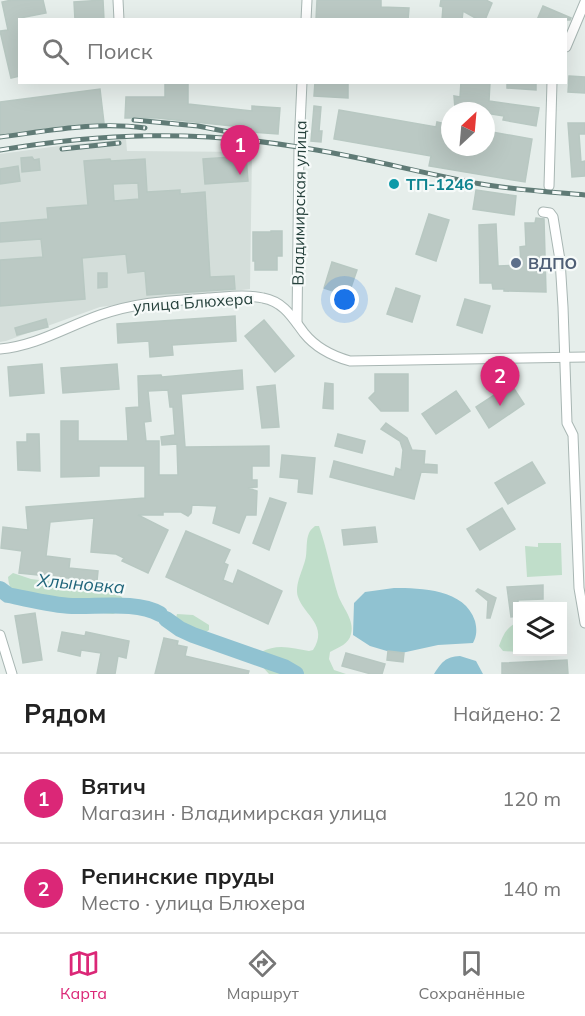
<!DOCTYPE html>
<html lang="ru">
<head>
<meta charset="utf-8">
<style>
  body { margin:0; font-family:Mulish,sans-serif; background:#f2f2f2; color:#222 }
  .controls { position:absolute; right:18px; bottom:18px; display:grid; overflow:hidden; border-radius:0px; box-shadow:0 6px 24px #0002 }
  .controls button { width:54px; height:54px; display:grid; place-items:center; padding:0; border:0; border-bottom:2px solid #e0e0e0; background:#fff; color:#222; font:30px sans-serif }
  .compass { position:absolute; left:441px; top:102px; width:54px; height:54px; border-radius:50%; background:#fff; box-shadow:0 6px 24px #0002; rotate:26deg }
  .you { position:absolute; left:345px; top:300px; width:21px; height:21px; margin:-15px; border:4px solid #fff; border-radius:50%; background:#1a73e8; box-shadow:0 0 0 9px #1a73e833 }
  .badge { display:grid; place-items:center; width:39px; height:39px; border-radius:50%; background:#db2777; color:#fff; font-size:20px; font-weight:700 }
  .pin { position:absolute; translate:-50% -50px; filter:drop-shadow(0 2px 3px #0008) }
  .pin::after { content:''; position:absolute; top:32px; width:21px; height:18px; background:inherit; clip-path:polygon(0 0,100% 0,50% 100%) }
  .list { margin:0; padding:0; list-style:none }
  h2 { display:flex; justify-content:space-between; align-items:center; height:78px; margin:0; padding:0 24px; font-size:26px }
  h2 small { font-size:20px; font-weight:400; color:#767676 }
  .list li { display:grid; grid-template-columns:39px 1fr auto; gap:18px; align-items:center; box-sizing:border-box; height:90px; padding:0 24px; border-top:2px solid #e0e0e0 }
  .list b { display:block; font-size:22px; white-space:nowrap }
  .list p { margin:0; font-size:20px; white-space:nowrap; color:#767676 }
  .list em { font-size:20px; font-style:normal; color:#767676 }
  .icon { flex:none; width:33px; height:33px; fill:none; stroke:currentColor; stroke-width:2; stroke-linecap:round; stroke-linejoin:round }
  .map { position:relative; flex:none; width:585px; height:674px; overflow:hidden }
  .search { position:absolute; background:#fff; box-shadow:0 6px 24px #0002; left:18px; right:18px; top:18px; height:66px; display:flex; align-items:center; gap:15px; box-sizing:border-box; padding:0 21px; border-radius:0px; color:#767676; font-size:22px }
  .sheet { height:258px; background:#fff }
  nav { display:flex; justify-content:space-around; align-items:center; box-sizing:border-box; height:84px; border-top:2px solid #e0e0e0; background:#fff; font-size:16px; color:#767676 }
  nav a { display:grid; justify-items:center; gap:3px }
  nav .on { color:#db2777 }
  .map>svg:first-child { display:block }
  .built { fill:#d4deda }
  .green { fill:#c0deca }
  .water { fill:#90c2d1 }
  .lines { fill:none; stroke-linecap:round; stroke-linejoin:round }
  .river { stroke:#90c2d1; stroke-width:16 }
  .building { fill:#bbc9c4; stroke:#b8c8c2; stroke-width:1.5; fill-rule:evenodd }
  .street-casing { stroke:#a8b6b3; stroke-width:11 }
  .street { stroke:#fff; stroke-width:9 }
  .rail-casing { stroke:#607b76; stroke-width:5 }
  .rail { stroke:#f6faf9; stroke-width:3; stroke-dasharray:9; stroke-linecap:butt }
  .culture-dot { fill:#0f9aa8; stroke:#f6faf9; stroke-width:2 }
  .service-dot { fill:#5c6f8a; stroke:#f6faf9; stroke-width:2 }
  .labels { text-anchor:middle; stroke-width:4.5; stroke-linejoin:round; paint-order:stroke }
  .culture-label { font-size:16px; font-weight:bold; fill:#0d838f; stroke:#f6faf9; text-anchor:start }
  .street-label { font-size:16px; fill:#25403b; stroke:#f6faf9 }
  .service-label { font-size:16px; font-weight:bold; fill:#4e5e75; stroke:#f6faf9; text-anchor:start }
  .water-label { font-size:18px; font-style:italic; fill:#20657b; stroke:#f6faf9 }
</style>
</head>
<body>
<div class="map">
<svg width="585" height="674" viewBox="0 0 585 674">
  <rect width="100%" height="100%" fill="#e6eeeb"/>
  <polygon class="built" points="126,139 127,151 252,152 250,289 100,307 6,341 0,342 0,154 66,145"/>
  <g class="green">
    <path d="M315,526H319C327,549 331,572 338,595C342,607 355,620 351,634C349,644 339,647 330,652L329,659L334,670L346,674H269L259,663L261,652C277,643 293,648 309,651L313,650C329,626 304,615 298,597C294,584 304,569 306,556C307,549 306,540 309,533C311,529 312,529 315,526Z"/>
    <polygon points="538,543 561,543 562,575 527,577 525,546 538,547"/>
    <path d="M13,573L31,579L110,589L122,597L124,606L120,611L113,614L29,605C17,600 9,592 8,577Z"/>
    <path d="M177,614L193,615L209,625V630L206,632C195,630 181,629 176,618Z"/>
    <path d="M516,623H517L518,652H547L531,653L503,651L499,646C503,635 506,628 516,623Z"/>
  </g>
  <g class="water">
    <path d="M394,588C421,588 465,589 475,621C477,629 477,636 473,643L438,645L397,654L370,646L353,635L354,603L365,592Z"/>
    <path d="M460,656L476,661L483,674H434C442,662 445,657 460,656Z"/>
  </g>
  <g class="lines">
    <g class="river">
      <path d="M0,589L8,595C29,599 51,605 72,606C98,607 137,601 160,614"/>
      <polyline points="166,619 180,629 193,635 284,667 296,674"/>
    </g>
  </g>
  <g class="building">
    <polygon points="12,0 43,0 46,13 20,18 20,76 11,78 0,31 8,30 2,2"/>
    <polygon points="103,0 104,20 75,20 74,2"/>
    <polygon points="317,0 381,0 381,7 409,8 408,20 316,20"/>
    <polygon points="441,0 486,0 492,3 485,20 479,20 463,11 462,20 442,20 443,7 440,6"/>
    <polygon points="543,6 571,18 570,20 537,20"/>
    <polygon points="569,76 585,77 585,93 568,92"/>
    <polygon points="165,82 188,82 188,104 252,111 252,106 280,108 278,134 251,132 251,128 157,118 125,118 126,97 165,97"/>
    <polygon points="315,82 348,82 348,98 314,96"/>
    <polygon points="461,82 490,82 489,101 539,108 536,126 503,120 504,116 486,113 486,111 455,108 454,96 460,97"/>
    <polygon points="507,82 536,82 536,90 507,88"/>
    <polygon points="100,89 104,123 0,135 0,102"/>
    <polygon points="314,106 321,107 319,131 322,131 321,142 311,141"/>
    <polygon points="339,110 436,127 437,122 450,125 450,147 486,147 486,131 532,139 525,182 429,166 431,156 334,139"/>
    <polygon points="568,123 585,123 585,134 579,134 581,162 585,161 585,176 572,177"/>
    <polygon points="246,156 248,181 205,184 203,159"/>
    <polygon points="32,157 34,160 39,159 40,170 22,172 21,158"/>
    <path d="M110,159L111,161L145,159L147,192L180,190V194L205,192L210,277L234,276L235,289L147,295L145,271L128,273L126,254L82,258L85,299L0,306V260L43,257L41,239L0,242V223L48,219L47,208L88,205L84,161ZM138,183L139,199L114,201L113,184Z"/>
    <polygon points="18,166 20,181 0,184 0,169"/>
    <polygon points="476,190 516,196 514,215 473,209"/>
    <polygon points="429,214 449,220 436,261 416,254"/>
    <polygon points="536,218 544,219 546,292 504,291 504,289 493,289 492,283 480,283 479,225 496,224 498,266 521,265 520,247 526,246 525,223 535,223"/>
    <polygon points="271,231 282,231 282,256 277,256 277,270 255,270 255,261 253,261 253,232 271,232"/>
    <polygon points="332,262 357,270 348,296 324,288"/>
    <polygon points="98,273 107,273 107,287 98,288"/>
    <polygon points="396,288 420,296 412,322 387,314"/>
    <polygon points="465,299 490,306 482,333 457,325"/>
    <polygon points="235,316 236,341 172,345 173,355 150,357 149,341 118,343 117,324"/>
    <polygon points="46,319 48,327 17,335 15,328"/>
    <polygon points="264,320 294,356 275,372 245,336"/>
    <polygon points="42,364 44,393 10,396 8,367"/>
    <polygon points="117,364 119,389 63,393 61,368"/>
    <path d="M242,370L243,389L181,394L185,447L269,446V466H252V480H257V487L248,488L257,491L256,515H246L239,533L213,523L217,506L192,505L191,513L188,516L181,512H163V515H138L168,530L148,573L122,561L124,558L116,554L91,552L94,518L50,522L46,556L70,559L69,568L98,571L97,581L19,573L22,551L1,548L3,527L28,530L26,507L145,498V466H99V476L61,477V421H78V441H128L126,408L139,407L138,376L161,375L162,377ZM168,390L170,407H173L175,435L161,437L162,445L177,444L178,475H159V441H146L144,422L151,421L148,391Z"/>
    <polygon points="375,374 408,374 408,411 381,411 369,398 375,392"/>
    <polygon points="325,383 333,384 333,409 323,408"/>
    <polygon points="511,384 524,404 489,428 476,407"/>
    <polygon points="275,385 279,427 262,428 257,387"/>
    <polygon points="456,391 470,411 436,434 422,414"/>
    <polygon points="386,423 407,438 412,450 425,451 424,464 437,465 437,473 421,472 414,499 330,477 334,461 394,477 396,468 401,470 403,450 400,441 381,429"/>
    <polygon points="27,434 39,434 40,471 18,470 17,442 27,442"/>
    <polygon points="338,434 365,441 362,453 335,446"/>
    <polygon points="282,455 315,458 312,494 298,492 299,479 280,477"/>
    <polygon points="532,462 545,483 508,504 495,483"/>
    <polygon points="270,498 286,503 269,550 253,543"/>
    <polygon points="502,508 515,529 480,550 467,529"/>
    <polygon points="375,527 377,542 344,545 342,530"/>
    <polygon points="186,531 230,550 224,563 228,565 223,580 233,584 238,570 282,591 268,624 166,577"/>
    <polygon points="543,585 543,599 518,600 518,616 511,617 507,587"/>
    <polygon points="478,589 496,598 490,618 487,618 488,601 476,591"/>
    <polygon points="35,613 42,660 23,663 15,616"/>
    <polygon points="62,632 85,636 86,632 129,641 126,658 118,656 115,674 97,674 101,653 81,650 80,656 58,651"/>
    <polygon points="164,638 178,641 177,645 187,647 185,656 249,671 248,674 155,674"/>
    <polygon points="388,651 404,653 403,662 387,660"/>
    <polygon points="346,653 385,664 382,674 371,674 342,666"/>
    <polygon points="567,660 568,674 502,674 502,663"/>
  </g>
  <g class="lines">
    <g class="street-casing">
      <g id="street">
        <polyline points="118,0 119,20"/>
        <polyline points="306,20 307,0"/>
        <polyline points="566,47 585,2"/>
        <polyline points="549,186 552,82"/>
        <polyline points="543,212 550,213 553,217 560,260 563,307 567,423 573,435 579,588 585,623"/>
        <polyline points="297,323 299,147 302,82"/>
        <path d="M0,349C36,346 66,327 100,315C138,302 169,301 208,298C226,297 245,294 263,298C284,302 292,317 304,333C316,348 332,356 350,361L585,357"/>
        <polyline points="0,635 12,674"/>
      </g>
    </g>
    <use href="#street" class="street"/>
    <g class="rail-casing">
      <g id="rail">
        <polyline points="134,120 198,126 229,132"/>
        <path d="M0,137C48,131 97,121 145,128"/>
        <polyline points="62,149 119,143"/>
        <path d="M0,150C103,133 195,130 298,147C360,156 420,173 481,184C516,190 550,192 585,195"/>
      </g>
    </g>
    <use href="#rail" class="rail"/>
  </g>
  <circle class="culture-dot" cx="394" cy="184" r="6"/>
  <circle class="service-dot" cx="516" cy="263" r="6"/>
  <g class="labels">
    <g class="culture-label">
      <text x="406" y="190">ТП-1246</text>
    </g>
    <g class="street-label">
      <text transform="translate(299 203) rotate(-89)" y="6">Владимирская улица</text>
      <text transform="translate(193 302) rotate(-4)" y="6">улица Блюхера</text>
    </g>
    <g class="service-label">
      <text x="528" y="269">ВДПО</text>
    </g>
    <g class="water-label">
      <text transform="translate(81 584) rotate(5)" y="6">Хлыновка</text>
    </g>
  </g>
</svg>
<div class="controls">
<button><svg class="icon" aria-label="layers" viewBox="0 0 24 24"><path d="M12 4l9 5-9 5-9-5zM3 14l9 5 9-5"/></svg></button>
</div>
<svg class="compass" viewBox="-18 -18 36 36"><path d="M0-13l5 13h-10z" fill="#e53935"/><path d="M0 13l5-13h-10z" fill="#767676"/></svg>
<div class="you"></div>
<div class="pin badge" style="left:240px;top:175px">1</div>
<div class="pin badge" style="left:500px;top:406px">2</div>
<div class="search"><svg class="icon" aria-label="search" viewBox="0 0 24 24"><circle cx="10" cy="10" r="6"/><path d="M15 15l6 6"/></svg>Поиск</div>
</div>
<section class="sheet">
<h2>Рядом<small>Найдено: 2</small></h2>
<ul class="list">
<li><span class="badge">1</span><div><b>Вятич</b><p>Магазин · Владимирская улица</p></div><em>120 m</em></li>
<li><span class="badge">2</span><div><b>Репинские пруды</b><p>Место · улица Блюхера</p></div><em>140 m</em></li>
</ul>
</section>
<nav>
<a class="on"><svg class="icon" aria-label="map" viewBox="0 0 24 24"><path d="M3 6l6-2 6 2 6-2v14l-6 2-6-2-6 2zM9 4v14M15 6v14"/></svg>Карта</a>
<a><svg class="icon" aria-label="directions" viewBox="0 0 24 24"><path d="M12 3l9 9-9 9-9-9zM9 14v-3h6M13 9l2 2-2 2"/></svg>Маршрут</a>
<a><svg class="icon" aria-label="saved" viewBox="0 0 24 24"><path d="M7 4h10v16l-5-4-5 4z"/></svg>Сохранённые</a>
</nav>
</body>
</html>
